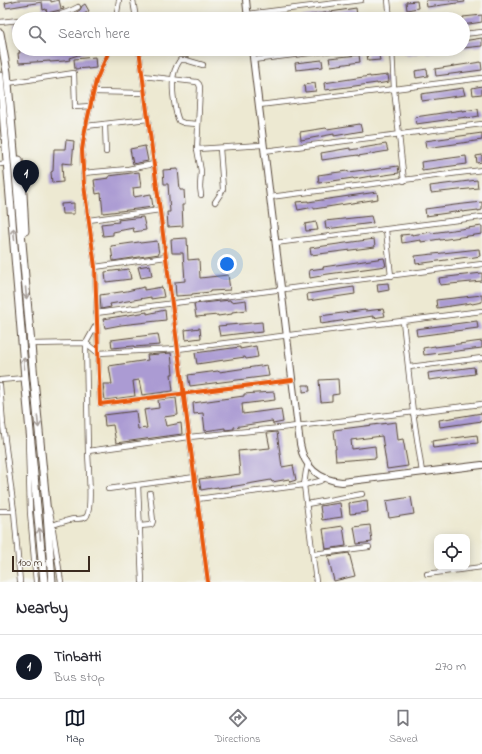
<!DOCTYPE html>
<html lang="en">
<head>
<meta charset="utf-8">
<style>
  body { margin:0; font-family:"Indie Flower",sans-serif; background:#f7f7f7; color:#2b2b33 }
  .controls { position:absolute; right:12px; bottom:12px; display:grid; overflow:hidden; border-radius:8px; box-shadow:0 2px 10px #0003 }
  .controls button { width:36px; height:36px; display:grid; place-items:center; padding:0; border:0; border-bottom:1px solid #e1e1e2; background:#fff; color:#2b2b33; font:20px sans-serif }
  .scale { position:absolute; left:12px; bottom:10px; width:78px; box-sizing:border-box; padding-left:4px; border:2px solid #3b2a1e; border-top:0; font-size:11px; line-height:14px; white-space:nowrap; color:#3b2a1e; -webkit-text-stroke:3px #f6f6f2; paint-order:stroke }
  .you { position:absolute; left:227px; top:264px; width:14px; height:14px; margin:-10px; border:3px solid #fff; border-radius:50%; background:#1a73e8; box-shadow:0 0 0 6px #1a73e833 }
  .badge { display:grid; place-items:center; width:26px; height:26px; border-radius:50%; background:#111827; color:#fff; font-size:13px; font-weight:700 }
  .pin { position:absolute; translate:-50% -33px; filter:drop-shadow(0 1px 2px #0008) }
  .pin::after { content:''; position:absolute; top:21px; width:14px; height:12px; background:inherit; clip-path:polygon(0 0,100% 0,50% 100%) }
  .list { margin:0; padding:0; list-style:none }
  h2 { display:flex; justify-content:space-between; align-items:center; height:52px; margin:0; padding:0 16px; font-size:17px }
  h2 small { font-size:13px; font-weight:400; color:#7c7c81 }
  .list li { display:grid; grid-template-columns:26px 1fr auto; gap:12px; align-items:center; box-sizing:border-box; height:64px; padding:0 16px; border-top:1px solid #e1e1e2 }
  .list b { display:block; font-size:15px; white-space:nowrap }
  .list p { margin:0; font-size:13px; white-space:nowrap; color:#7c7c81 }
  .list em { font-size:13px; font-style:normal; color:#7c7c81 }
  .icon { flex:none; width:22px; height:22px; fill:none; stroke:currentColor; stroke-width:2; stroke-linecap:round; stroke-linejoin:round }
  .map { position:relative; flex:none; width:482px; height:582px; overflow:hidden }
  .search { position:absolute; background:#fff; box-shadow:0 2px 10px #0003; left:12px; right:12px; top:12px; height:44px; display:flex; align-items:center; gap:10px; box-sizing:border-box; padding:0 14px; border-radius:22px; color:#7c7c81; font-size:15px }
  .sheet { height:116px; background:#fff }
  nav { display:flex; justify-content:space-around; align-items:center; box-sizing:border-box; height:56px; border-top:1px solid #e1e1e2; background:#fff; font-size:11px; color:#7c7c81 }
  nav a { display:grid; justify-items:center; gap:2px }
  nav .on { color:#111827 }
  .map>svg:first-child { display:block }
  .building { fill:#ab9bd3 }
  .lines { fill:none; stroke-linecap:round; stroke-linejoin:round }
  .street-casing { stroke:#564739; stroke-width:6 }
  .secondary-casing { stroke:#564739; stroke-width:8 }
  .primary-casing { stroke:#564739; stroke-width:9 }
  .street { stroke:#fff; stroke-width:4.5 }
  .secondary { stroke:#fff; stroke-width:6 }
  .primary { stroke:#fff; stroke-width:7 }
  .cycleway-casing { stroke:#f6f6f2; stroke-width:6 }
  .cycleway { stroke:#e8590c; stroke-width:4 }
  .oneway { stroke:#a79f9a }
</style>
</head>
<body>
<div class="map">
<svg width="482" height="582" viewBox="0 0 482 582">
  <rect width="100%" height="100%" fill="#f6f6f2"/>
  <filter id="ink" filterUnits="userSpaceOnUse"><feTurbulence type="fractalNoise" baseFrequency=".025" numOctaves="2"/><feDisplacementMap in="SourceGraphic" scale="8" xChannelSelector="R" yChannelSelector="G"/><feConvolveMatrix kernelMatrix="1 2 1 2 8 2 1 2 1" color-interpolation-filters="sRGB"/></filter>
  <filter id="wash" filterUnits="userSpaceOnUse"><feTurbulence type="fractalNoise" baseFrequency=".012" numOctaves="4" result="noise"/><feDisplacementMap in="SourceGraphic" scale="16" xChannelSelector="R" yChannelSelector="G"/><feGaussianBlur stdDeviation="0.9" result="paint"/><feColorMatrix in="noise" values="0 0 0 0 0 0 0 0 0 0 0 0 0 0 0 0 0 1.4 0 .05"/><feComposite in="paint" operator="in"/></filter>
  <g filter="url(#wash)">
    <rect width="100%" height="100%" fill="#ede9d2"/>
    <g id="blocks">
      <g class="building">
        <polygon points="18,0 51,0 51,2 59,0 61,8 63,7 64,9 47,13 46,9 43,10 42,2 6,8 5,3"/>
        <polygon points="426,0 464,0 465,2 427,7"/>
        <polygon points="417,1 418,8 407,10 406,2"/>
        <polygon points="85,4 89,11 75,19 73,19 71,15 80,10 82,6"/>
        <polygon points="356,8 357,16 335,19 299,19 299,17"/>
        <polygon points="101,14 108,15 107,19 101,19"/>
        <polygon points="482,15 482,22 463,25 463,17"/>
        <polygon points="14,24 19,24 19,31 15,31"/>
        <polygon points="482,38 482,46 463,48 463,41"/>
        <polygon points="19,49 57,49 57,51 77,49 93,49 93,50 69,58 70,60 64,61 50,62 50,61 19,63 18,53 20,53"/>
        <polygon points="405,49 417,49 418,54 406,56"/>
        <polygon points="426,49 438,49 439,51 427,53"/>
        <polygon points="378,52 380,60 368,61 367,54"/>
        <polygon points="359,55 360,62 331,66 329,58"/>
        <polygon points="95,57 96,68 88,69 88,68 75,69 74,59"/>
        <polygon points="322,60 323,67 296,70 295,63"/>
        <polygon points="481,62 482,70 436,76 435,69"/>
        <polygon points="427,69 428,76 416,78 415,71"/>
        <polygon points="388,75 389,82 377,84 377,83 325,90 324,83 370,76 370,77"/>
        <polygon points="315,83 316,91 305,92 304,85"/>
        <polygon points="482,86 482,94 473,95 472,88"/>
        <polygon points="463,88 465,95 422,101 421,94"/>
        <polygon points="478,109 479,116 468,118 467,117 416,124 415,117 462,110 462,111"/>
        <polygon points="360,124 362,131 334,136 334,134 301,140 300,132 326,128 327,129"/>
        <polygon points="482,133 482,140 462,143 426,148 425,141"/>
        <polygon points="66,140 74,141 72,164 62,163 63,182 52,183 51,172 53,171 54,149 65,149"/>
        <polygon points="386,144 388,151 358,156 358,155 322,160 321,153 350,148 350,150"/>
        <polygon points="145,146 148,161 133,164 130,149"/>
        <polygon points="482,155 482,162 477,163 476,156"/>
        <polygon points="466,156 467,164 422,170 421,162"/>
        <polygon points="398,166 399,173 371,177 371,176 354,179 353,178 319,183 318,175 347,171 348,172 364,170 364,171"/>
        <polygon points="178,169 180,190 184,190 185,205 182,205 183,226 168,227 167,212 170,212 168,184 164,184 163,170"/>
        <polygon points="139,172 141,187 133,188 134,197 151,194 153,207 103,213 101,193 96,194 94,180 109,178 109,176"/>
        <polygon points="477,180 478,188 431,193 430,186"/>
        <polygon points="377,192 378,199 314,209 314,207 298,210 296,202 308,201 308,202"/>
        <polygon points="482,202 482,210 478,211 478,210 462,212 462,211 426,216 425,209 455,205"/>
        <polygon points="74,203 74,214 62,214 61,204"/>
        <polygon points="371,216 373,223 326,229 325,221"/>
        <polygon points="143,217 146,230 134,232 133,228 113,232 113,235 103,236 101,224 119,222 118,220"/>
        <polygon points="316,222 318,230 306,231 305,224"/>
        <polygon points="482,226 482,234 440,240 440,239 421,242 421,240 402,243 401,235 412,234 412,235 431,232 431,233"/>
        <polygon points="187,238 188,260 199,259 200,278 228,275 230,290 210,291 210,292 192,294 192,295 176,296 175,282 185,281 183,253 172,253 171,239"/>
        <polygon points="374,239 375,247 311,255 310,248"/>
        <polygon points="157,241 159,254 113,261 111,246 139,242 140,243"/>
        <polygon points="479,249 480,256 469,258 468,257 416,264 415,256"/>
        <polygon points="384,258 386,266 321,275 321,276 310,278 309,270 324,268 323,267"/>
        <polygon points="150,265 152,276 141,278 138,267"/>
        <polygon points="129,269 131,279 106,282 105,272"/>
        <polygon points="482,273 482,281 440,285 439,278"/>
        <polygon points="388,283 389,290 378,292 377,284"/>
        <polygon points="144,287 144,290 162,287 164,297 151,299 151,297 110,304 111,307 101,309 100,295 127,291"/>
        <polygon points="354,287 355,294 308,301 307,294"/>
        <polygon points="482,295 482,302 472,304 471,303 437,308 436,300"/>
        <polygon points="230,300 231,302 246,300 247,310 232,312 232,314 218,316 218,315 196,317 194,304"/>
        <polygon points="383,309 385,316 373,318 373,316 321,324 320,316 365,310 365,311"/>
        <polygon points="165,310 166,320 121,325 105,328 103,319 147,312 147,314"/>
        <polygon points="477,321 478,328 417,336 416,329"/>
        <polygon points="262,322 263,332 252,333 252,332 220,336 218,326"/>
        <polygon points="200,328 201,338 186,340 185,330"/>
        <polygon points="158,334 160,345 134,347 134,346 112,348 111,340"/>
        <polygon points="482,341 482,348 424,355 423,348 435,346 435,347"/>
        <polygon points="256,346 258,357 246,359 245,357 197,364 195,353 240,347 240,349"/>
        <polygon points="171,353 173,374 171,374 173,391 142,395 139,380 133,381 135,396 105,400 103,384 112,384 109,366 148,360 147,355"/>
        <polygon points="267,365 269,376 190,386 188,375 218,371 219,372"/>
        <polygon points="474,367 475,374 429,380 428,373"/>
        <polygon points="338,379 339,394 332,395 332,401 321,402 319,380"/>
        <polygon points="303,385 309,385 310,391 303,392"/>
        <polygon points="274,392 275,400 242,404 243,414 281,409 283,422 273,424 272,421 234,427 234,429 225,430 225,428 205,431 203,413 194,414 193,403 244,396 244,394 257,393"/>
        <polygon points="176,398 178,415 164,417 166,426 181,423 182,434 116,443 113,425 105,426 104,415 136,411 138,429 147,428 144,410 159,408 158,400"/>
        <polygon points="482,413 482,421 440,427 439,420"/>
        <polygon points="396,422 398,440 403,439 408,466 387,469 382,436 351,440 352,449 375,446 376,458 336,461 335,449 336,449 334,430"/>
        <polygon points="277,432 282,467 293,465 296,480 290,482 289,479 272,482 271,480 236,486 218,488 218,487 201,490 199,479 240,474 238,451 270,448 267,433"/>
        <polygon points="477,435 478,443 433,448 432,441"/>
        <polygon points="411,497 414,514 389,518 386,501"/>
        <polygon points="367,500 368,512 350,514 349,503"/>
        <polygon points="340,503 342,517 322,520 320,506"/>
        <polygon points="370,525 372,542 357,544 354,527"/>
        <polygon points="343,526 346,546 326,549 323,529"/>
        <polygon points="349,553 355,576 334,581 328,556"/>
      </g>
    </g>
  </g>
  <g filter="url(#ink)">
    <use href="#blocks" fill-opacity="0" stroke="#564739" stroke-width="1"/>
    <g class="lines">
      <g class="street-casing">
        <g id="street">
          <polyline points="133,0 136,19"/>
          <polyline points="388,0 390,19"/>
          <polyline points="248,14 361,0"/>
          <path d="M28,19C46,17 62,16 78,7"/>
          <polyline points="116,19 119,0"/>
          <polyline points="0,22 19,20"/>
          <polyline points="463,34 482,32"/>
          <polyline points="110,49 101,69 96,81 85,130 82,150 84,185 95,267 100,404 292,380"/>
          <polyline points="139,49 208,582"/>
          <polyline points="392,49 394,89 404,181"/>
          <polyline points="253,60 342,49"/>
          <polyline points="143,76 197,82 199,84 200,87 197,149 201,171 200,187 201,195"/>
          <polyline points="8,83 74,73 75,107 91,106"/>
          <polyline points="94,92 145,93"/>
          <polyline points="259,105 394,89 482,78"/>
          <polyline points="105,124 106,152"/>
          <path d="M198,124L184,123L179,121C175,113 172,91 173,81C173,74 176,66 180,60H186L203,65"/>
          <polyline points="86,126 148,119"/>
          <polyline points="197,149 263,145"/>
          <polyline points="264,151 482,124"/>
          <polyline points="0,164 8,163"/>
          <polyline points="83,173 128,169 154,164"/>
          <polyline points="270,197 482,170"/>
          <polyline points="215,202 221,193 223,189 220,148"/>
          <polyline points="89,220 160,210"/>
          <polyline points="386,230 391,276"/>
          <polyline points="275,243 482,217"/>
          <polyline points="95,267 166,257"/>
          <polyline points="96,313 482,264"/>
          <polyline points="403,321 413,412 422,472"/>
          <polyline points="96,325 86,343 88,451 189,437 280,428 482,404"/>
          <polyline points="30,344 86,343 98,353 178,349 482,311"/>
          <polyline points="409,367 482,358"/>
          <polyline points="0,380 25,378"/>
          <polyline points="0,385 3,425 14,511 20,582"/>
          <polyline points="28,440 30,512 36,582"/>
          <polyline points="308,464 306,471 304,485 316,582"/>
          <polyline points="138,485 142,582"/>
          <polyline points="108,489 195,477"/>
          <polyline points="197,499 304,485 320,481 325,478"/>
          <polyline points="307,504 362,494"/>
          <polyline points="49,509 51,517 61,582"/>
          <polyline points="0,511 14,511"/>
          <path d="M52,525C59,523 67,520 74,519C78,519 83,519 86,517C93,511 88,462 88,451"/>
          <polyline points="140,526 151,525 152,524 153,521 150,493"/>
          <polyline points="313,554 369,547"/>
          <polyline points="427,574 482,567"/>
        </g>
      </g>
      <g class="secondary-casing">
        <g id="secondary">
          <polyline points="246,0 248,19"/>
          <path d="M252,49L300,444C304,467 319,480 342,482L482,465"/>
        </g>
      </g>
      <g class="primary-casing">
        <g id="primary">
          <polyline points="0,33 7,72 34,379 47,514 52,582"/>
          <polyline points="0,76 25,378 44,582"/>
          <polyline points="19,160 23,194 25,231"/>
        </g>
      </g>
      <use href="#street" class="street"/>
      <use href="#secondary" class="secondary"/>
      <use href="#primary" class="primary"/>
      <g class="cycleway-casing">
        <g id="cycleway">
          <polyline points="110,49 101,69 96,81 85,130 82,150 84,185 95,267 100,404 292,380"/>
          <polyline points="139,49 208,582"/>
        </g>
      </g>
      <use href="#cycleway" class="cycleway"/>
    </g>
    <defs><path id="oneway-shaft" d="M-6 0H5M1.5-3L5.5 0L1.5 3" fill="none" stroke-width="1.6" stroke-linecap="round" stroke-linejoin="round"/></defs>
    <g class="oneway">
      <use href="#oneway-shaft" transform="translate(14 234) rotate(-95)"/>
      <use href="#oneway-shaft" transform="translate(26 293) rotate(85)"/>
      <use href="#oneway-shaft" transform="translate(24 363) rotate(-95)"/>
      <use href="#oneway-shaft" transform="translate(38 422) rotate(84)"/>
      <use href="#oneway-shaft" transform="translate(40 534) rotate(-95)"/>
    </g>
  </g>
</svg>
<div class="controls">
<button><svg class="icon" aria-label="locate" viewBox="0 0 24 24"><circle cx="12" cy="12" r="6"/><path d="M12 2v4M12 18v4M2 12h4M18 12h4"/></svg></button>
</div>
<div class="scale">100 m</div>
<div class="you"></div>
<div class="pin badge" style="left:26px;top:193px">1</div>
<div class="search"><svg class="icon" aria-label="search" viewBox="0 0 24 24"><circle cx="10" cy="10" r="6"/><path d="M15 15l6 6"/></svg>Search here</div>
</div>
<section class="sheet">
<h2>Nearby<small></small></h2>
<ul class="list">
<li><span class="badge">1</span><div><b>Tinbatti</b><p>Bus stop</p></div><em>270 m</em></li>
</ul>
</section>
<nav>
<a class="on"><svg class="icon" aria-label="map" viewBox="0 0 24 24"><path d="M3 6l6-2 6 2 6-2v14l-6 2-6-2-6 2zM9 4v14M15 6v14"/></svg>Map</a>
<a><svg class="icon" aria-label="directions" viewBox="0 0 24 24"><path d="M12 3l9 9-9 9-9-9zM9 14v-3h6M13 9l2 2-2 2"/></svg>Directions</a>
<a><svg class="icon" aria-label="saved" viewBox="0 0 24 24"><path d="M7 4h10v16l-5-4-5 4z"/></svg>Saved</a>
</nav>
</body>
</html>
